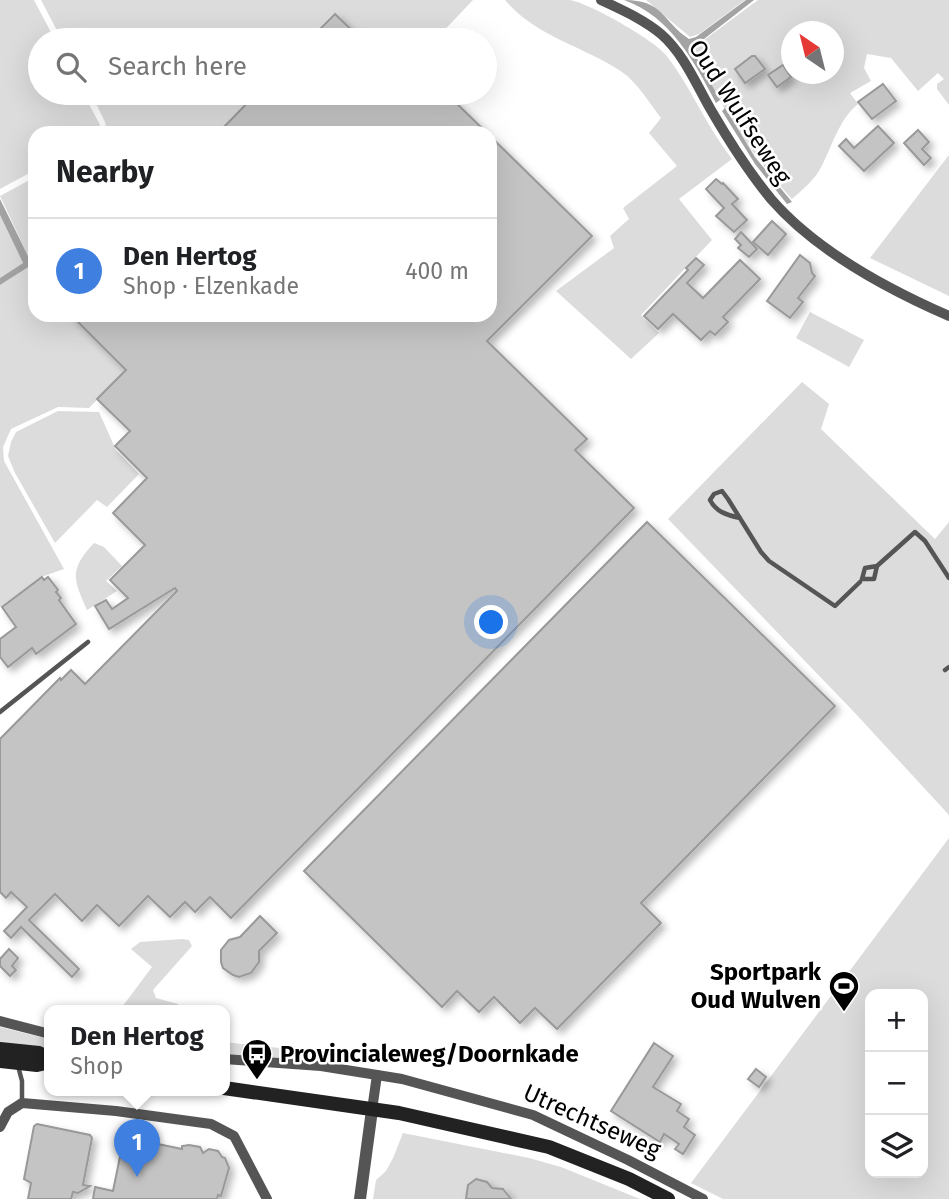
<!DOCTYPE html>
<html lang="en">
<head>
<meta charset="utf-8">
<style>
  body { margin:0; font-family:"Fira Sans",sans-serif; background:#f2f2f2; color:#202124 }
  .controls { position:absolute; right:21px; bottom:21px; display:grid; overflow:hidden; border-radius:14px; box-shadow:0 7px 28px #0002 }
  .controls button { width:63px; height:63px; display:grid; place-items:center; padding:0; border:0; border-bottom:2px solid #e0e0e0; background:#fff; color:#202124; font:35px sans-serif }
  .compass { position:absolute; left:781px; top:21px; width:63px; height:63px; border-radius:50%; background:#fff; box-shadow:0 7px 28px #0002; rotate:325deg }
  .you { position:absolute; left:492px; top:623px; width:24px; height:24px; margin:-18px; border:5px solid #fff; border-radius:50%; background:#1a73e8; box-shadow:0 0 0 10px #1a73e833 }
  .badge { display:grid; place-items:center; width:46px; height:46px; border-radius:50%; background:#000; color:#fff; font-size:23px; font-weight:700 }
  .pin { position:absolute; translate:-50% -58px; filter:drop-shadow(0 2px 4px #0008) }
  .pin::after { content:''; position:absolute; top:37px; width:24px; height:21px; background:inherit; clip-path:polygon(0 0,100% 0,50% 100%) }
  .popup { position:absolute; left:44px; top:1005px; width:186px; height:91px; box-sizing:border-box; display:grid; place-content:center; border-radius:14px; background:#fff; filter:drop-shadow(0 2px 5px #0005); font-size:23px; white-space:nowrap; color:#757577 }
  .popup b { font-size:26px; color:#202124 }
  .popup::after { content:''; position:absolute; left:50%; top:100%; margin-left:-14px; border:14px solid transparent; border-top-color:#fff }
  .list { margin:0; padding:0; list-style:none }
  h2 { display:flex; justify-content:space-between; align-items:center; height:91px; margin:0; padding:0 28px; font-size:30px }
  h2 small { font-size:23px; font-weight:400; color:#757577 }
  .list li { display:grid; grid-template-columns:46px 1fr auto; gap:21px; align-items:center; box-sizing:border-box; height:105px; padding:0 28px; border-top:2px solid #e0e0e0 }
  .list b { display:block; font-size:26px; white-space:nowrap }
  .list p { margin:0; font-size:23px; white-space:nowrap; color:#757577 }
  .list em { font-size:23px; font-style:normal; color:#757577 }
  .icon { flex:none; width:38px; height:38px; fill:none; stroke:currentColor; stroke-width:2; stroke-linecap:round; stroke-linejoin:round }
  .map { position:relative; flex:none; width:949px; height:1199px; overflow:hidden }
  .search { position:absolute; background:#fff; box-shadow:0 7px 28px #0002; left:28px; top:28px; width:469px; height:77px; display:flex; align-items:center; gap:18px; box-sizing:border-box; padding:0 24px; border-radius:38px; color:#757577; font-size:26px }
  .panel { position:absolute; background:#fff; box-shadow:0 7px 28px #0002; left:28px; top:126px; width:469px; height:196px; border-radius:21px }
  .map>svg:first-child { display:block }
  .green { fill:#dcdcdc; fill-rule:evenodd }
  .water { fill:#a3a3a3 }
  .building { fill:#c4c4c4; stroke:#999; stroke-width:2; filter:url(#shadow) }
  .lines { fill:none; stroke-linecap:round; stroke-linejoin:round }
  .service { stroke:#555; stroke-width:4.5 }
  .minor { stroke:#555; stroke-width:10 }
  .tertiary { stroke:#555; stroke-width:12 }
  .secondary { stroke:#222; stroke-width:14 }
  .labels { text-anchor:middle; stroke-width:5; stroke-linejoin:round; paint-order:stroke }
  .street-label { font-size:24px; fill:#000; stroke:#fff }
  .poi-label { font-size:24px; font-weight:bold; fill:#000; stroke:#fff; text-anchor:end }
</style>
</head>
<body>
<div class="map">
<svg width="949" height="1199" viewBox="0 0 949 1199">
  <defs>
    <filter id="shadow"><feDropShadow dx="4.5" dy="4.5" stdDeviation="3.5" flood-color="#0004"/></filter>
  </defs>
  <rect width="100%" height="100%" fill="#fff"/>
  <g class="green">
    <polygon points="0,0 34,0 55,40 40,40 40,93 83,93 100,125 98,133 35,133 35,170 0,189"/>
    <polygon points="41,0 473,0 435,40 362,40 334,13 307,40 62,40"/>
    <path d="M505,0C526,0 550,0 570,0C589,3 654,40 666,55C691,87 706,126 732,159L679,199L712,240L641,315L659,333L631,359L556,291L614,248L610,236L629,219L623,208L677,166L649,133L661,118C650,104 637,82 622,72C584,46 536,37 505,0Z"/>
    <polygon points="646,0 745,0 699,34 690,37"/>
    <path d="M758,0H949V105L937,89V84L944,79L938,73L918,91L891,58L867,54L864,68L871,81L850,93L858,104C838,120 832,148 819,171C812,182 802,190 792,199C753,157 718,105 696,52V46ZM792,32H834V74H792Z"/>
    <polygon points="91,93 256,93 217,133 107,133 105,122"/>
    <polygon points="949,155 949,296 870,258"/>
    <polygon points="35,177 35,315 72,315 127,369 89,408 58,407 11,429 3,447 4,461 64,569 41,577 0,607 0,285 30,266 30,260 0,196"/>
    <polygon points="0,215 23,263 0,278"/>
    <polygon points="810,312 864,340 849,367 796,338"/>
    <polygon points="802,382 829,404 821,429 935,539 949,522 949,815 854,712 668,519"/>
    <polygon points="58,411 99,412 116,450 139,474 107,507 97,500 55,543 15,473 8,456 11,442 16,432"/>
    <path d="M94,543L104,547L122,566L106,581L117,591L87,610C73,578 69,570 94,543Z"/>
    <path d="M949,838V1199H723L691,1183ZM870,994H923V1173H870Z"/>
    <polygon points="182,939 189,940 192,946 153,990 156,998 178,1004 183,1011 119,1011 152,967 131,949 140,942"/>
    <polygon points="0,1027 49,1039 49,1050 0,1043"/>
    <polygon points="224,1042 307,1051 314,1053 309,1060 225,1055"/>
    <polygon points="403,1133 529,1158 561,1167 640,1199 512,1199 505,1189 492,1187 487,1181 475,1179 468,1185 467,1199 373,1199 376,1180 386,1171 393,1158"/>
  </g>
  <g class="water">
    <path d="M624,0C664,0 662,21 689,39L696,37L746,0H754L695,46V54L720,100L716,103C694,61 671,17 624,0Z"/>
    <polygon points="725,108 755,157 792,202 787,204 755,164 722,111"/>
    <polygon points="0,199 30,260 30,266 0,285 0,278 23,263 0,215"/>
  </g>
  <g class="building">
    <polygon points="335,14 362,40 309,40"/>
    <polygon points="752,56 755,56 765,69 745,83 735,69"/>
    <polygon points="783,65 791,77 777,87 768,75"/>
    <polygon points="883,84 896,101 872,119 858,102"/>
    <polygon points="257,93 446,93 487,133 218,133"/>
    <polygon points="878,126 894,143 864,171 839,146 846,139 854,148"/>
    <polygon points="918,130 929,142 922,149 931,158 924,165 904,143"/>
    <polygon points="490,136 592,236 487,341 587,439 575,450 634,508 231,918 210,897 195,912 185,902 170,917 148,896 119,926 97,905 82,921 55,894 29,920 79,969 72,977 21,927 11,938 4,931 27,907 11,892 6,898 0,892 0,739 60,678 61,680 71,670 85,684 177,591 175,588 109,629 95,606 106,600 112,609 128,598 110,580 145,545 113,513 147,478 115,446 130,431 97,399 126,370 71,315 490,315"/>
    <polygon points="716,179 722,184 723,183 738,199 732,204 747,220 734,232 716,216 724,208 706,189"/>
    <polygon points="772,221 786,234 768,255 753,242"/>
    <polygon points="741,232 757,249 749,257 738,248 741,245 735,239"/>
    <polygon points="800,255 810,263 812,273 815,276 798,298 803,302 790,318 767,301"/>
    <polygon points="696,258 704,265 687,283 703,298 740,260 760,279 723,317 728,322 715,335 710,331 701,340 673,314 658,329 644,316 688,270 686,268"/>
    <polygon points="647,522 835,706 641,903 661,923 557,1029 535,1008 520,1023 494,997 479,1012 457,991 442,1007 304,871"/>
    <polygon points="42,577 44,580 48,577 58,590 56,592 61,598 59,600 76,624 36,654 32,648 8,667 0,657 0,639 16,627 2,607"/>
    <polygon points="260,916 277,933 259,951 259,962 251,973 239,977 233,975 223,968 221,962 221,950 229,940 240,937"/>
    <polygon points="9,949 18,958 12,966 16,970 10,976 0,966 0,959"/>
    <polygon points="654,1043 673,1056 653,1087 681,1104 677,1111 689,1119 684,1127 695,1135 683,1154 675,1149 679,1144 664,1134 660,1142 611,1111"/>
    <polygon points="756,1069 766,1077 759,1087 748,1079"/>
    <polygon points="37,1124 90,1135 92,1138 83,1185 90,1186 78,1193 73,1192 71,1199 28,1199 31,1183 24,1179 34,1126"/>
    <polygon points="124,1137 182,1149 182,1146 189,1145 200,1147 203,1153 209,1149 218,1151 222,1157 225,1158 229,1168 221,1196 218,1195 217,1199 93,1199 95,1187 113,1191"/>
    <polygon points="476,1179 487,1182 492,1188 503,1189 511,1199 466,1199 468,1185"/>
  </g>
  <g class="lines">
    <g class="service">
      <path d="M740,518C727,515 716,512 710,500L714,494L722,491L728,499L761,552L769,561L835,606L860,582"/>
      <polyline points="877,566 865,568 862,579 874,579 877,566 915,532 925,541 949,578"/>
      <polyline points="945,670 949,667"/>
      <polyline points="0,712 88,642"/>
      <polyline points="18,1066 22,1081 22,1102"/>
    </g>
    <g class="minor">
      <path d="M601,0C622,10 643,19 661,34C684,54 696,84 711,110C729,141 748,171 771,199C816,251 887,289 949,316"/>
      <polyline points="0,1021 50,1034"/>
      <polyline points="224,1059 321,1066 402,1079 533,1115 628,1160 703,1199"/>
      <polyline points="372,1110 377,1075"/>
      <polyline points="0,1127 8,1112 22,1103 116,1111 211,1124 234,1136 267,1199"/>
    </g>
    <polyline class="tertiary" points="360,1199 372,1110"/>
    <g class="secondary">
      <polyline points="0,1049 39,1053 50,1058"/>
      <polyline points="0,1061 37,1065 50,1062"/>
      <polyline points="224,1088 399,1113 549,1147 629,1179 668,1199"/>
    </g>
  </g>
  <defs>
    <g id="stadium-pin" transform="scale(1.575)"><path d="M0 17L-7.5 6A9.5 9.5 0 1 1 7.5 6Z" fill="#000" stroke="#fff"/><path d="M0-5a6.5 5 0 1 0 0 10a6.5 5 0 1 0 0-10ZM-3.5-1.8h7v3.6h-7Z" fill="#fff"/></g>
    <g id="bus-pin" transform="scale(1.575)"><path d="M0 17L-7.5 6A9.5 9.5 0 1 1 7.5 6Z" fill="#000" stroke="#fff"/><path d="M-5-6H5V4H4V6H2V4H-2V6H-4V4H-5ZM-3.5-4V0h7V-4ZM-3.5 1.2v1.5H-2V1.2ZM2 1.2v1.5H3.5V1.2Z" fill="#fff"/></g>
  </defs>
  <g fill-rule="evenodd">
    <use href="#stadium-pin" x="844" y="986"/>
    <use href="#bus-pin" x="257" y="1054"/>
  </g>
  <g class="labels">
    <g class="street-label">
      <text transform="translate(740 112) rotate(57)" y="8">Oud Wulfseweg</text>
      <text transform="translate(592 1121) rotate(24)" y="8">Utrechtseweg</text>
    </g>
    <g class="poi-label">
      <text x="821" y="980">Sportpark<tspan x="821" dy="28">Oud Wulven</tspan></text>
      <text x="280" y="1062" text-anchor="start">Provincialeweg/Doornkade</text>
    </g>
  </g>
</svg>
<div class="controls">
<button>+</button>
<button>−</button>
<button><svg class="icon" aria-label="layers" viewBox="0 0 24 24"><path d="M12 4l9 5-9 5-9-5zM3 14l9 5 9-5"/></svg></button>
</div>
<svg class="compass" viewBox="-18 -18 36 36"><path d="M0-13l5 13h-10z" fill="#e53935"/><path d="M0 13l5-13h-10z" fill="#757577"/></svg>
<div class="you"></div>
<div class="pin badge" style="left:137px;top:1177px;background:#3f7fe0">1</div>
<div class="popup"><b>Den Hertog</b>Shop</div>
<div class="search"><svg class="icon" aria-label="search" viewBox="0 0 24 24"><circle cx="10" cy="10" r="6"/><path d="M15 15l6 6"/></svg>Search here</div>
<section class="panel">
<h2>Nearby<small></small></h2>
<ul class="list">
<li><span class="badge" style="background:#3f7fe0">1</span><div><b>Den Hertog</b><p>Shop · Elzenkade</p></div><em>400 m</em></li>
</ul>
</section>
</div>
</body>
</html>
